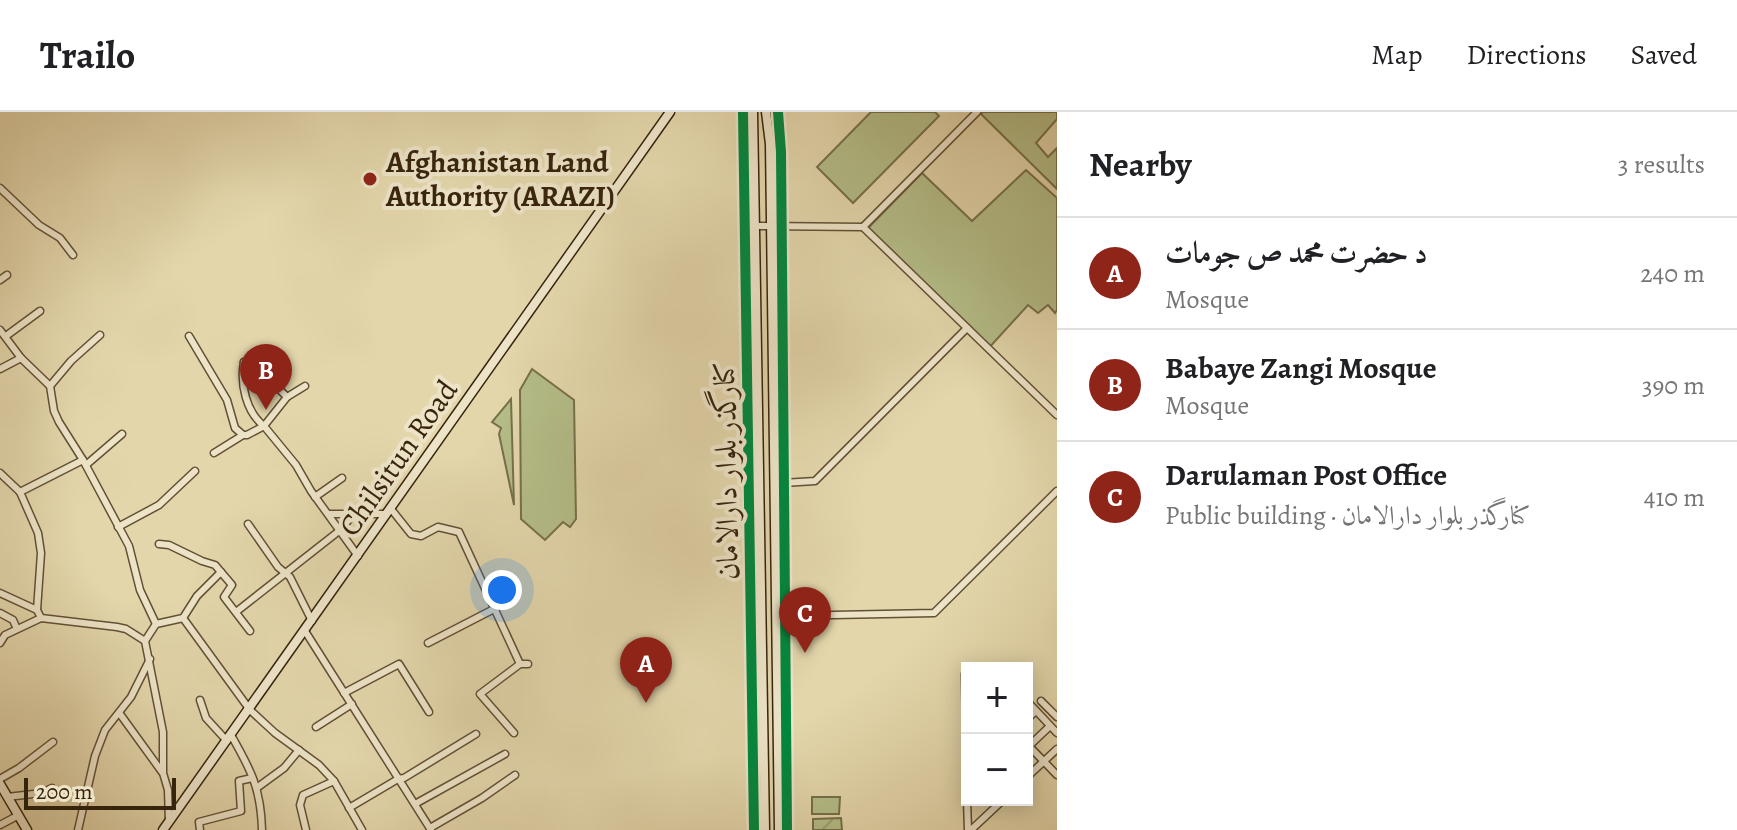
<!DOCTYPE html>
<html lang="en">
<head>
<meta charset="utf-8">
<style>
  body { margin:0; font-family:Alegreya,Amiri,serif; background:#f6f6f6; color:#202124 }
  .controls { position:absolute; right:24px; bottom:24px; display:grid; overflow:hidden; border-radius:0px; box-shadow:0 4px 20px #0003 }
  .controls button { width:72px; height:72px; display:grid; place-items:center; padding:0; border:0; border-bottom:2px solid #e0e0e0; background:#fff; color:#202124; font:40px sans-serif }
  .scale { position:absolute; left:24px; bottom:20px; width:152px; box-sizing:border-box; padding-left:8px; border:4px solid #37240d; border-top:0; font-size:22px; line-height:28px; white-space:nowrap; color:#37240d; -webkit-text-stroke:6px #ede4c8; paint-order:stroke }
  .you { position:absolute; left:502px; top:478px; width:28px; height:28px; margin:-20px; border:6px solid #fff; border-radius:50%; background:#1a73e8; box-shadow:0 0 0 12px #1a73e833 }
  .badge { display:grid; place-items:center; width:52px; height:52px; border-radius:50%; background:#8f2418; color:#fff; font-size:26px; font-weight:700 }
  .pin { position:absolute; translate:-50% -66px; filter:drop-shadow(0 2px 4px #0008) }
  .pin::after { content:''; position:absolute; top:42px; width:28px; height:24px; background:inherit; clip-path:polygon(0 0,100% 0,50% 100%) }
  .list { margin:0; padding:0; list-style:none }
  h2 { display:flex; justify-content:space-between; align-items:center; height:104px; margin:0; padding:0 32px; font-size:34px }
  h2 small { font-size:26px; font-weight:400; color:#757577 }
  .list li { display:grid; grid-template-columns:52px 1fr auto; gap:24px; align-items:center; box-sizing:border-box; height:112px; padding:0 32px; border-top:2px solid #e0e0e0 }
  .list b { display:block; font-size:30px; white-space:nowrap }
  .list p { margin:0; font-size:26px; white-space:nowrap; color:#757577 }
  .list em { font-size:26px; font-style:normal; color:#757577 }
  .map { position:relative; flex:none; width:1057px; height:718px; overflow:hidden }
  header { display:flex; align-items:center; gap:48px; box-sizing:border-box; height:112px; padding:0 40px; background:#fff; border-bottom:2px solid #e0e0e0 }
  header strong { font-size:38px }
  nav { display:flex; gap:44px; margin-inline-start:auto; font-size:28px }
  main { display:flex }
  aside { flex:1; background:#fff }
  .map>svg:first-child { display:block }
  .green { fill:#b4bd88; stroke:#76704a; stroke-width:2 }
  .garden { fill:url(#garden-furrows); stroke:#76704a; stroke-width:2 }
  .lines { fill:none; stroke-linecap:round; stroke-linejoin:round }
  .street-casing { stroke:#625034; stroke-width:9 }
  .secondary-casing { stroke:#37240d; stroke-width:11 }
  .street { stroke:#ede4c8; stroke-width:6 }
  .secondary { stroke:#ede4c8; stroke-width:8 }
  .cycleway-casing { stroke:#ede4c8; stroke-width:15 }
  .cycleway { stroke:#00873e; stroke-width:10 }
  .poi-dot { fill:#8f2418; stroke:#ede4c8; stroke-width:3 }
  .labels { text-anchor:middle; stroke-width:8; stroke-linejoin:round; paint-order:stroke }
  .poi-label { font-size:30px; font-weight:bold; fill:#37240d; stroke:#ede4c8; text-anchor:start }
  .street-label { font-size:30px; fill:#37240d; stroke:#ede4c8 }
</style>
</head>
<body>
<header>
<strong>Trailo</strong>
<nav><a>Map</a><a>Directions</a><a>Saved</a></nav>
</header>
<main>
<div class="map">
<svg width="1057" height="718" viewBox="0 0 1057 718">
  <defs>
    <pattern id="garden-furrows" width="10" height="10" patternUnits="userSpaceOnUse" patternTransform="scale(2)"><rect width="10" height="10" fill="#b4bd88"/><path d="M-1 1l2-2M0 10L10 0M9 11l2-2" fill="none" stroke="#9ba274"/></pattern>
  </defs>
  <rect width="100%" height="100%" fill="#e3d6ab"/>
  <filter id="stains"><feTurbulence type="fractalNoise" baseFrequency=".0025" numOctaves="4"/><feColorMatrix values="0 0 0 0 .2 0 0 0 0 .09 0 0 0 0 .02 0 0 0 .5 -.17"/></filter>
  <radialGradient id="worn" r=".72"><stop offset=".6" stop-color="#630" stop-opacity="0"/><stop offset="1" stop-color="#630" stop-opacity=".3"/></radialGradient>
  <g class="green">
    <polygon points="871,0 935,0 939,4 853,91 817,55"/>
    <polygon points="983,0 1057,0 1057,7 1036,31 1048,45 1057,36 1057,77 981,2"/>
    <polygon points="1026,58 1057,86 1057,198 1055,201 1048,193 1038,201 1028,193 987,238 868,116 922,61 972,109"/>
    <polygon points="532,257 574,288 576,407 570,415 563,410 545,428 521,407 520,278"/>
    <polygon points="511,287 514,393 499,322 501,316 492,310"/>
    <polygon points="812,685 840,685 839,702 812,702"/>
  </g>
  <polygon class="garden" points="841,706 842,718 813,718 813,707"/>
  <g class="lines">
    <g class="street-casing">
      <g id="street">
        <polyline points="0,76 39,113 60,126 73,143"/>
        <polyline points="751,114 863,115"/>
        <polyline points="863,115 1057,303"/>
        <polyline points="863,115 977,0"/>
        <polyline points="0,168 7,163"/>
        <polyline points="0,218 21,246 50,274 54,299 59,310 83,348 129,434 140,478 156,512"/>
        <polyline points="6,224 40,199"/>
        <path d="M189,224L227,288L235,316L243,323H247L264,314C246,300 240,272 244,250"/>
        <polyline points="244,250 275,273 287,285"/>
        <polyline points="0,257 21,246"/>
        <polyline points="50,274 71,249 100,223"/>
        <polyline points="305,274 287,285 264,314 296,353 311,379 358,444"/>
        <polyline points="214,341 243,323"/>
        <polyline points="86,353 122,322"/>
        <polyline points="0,361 20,380 83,348"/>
        <polyline points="783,371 815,369 967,216"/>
        <polyline points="20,380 38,421 41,441 37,498"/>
        <polyline points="315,385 342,366"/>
        <polyline points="391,397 411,422 421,424 438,415 459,420 520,552"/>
        <polyline points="330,402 386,402"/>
        <polyline points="248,412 278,455 290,465 312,509"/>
        <polyline points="118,415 159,393 195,359"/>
        <polyline points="159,432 169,433 202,449 215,453 232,473 224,485 250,519"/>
        <polyline points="0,481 37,498 41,506 117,515 126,517 145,529"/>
        <polyline points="236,500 339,419 354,402"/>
        <polyline points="0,501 13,508 17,517"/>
        <polyline points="784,504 934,501 1057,379"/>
        <polyline points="183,506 250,598 275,621 319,653 334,669 362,718"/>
        <polyline points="305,519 431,718"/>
        <polyline points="0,531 5,523 41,506"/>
        <polyline points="428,531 494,497"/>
        <polyline points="965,562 967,684"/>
        <polyline points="344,581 399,552 429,600"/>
        <polyline points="200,588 206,606 227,629"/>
        <polyline points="1027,589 1057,621"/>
        <polyline points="1041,589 1057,605"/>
        <polyline points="120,602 162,660"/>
        <polyline points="1027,607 1036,599"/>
        <polyline points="316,615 352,592"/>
        <polyline points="514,621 480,582 520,552 528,552"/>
        <path d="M231,623C251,658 261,677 262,718"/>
        <polyline points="1027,632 1057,663"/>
        <polyline points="1029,634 1050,614"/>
        <polyline points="1027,665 1057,637"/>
        <polyline points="0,667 19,656 53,630"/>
        <polyline points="258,675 284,656 299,638"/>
        <polyline points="7,685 42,681 52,676"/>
        <polyline points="967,688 968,718"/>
        <polyline points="415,692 505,642"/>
        <polyline points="349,696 398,667 404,666 476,622"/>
        <polyline points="169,710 168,678 163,661 163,620 145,529 156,512 183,506 197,484 221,460"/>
        <polyline points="0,713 19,703"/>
        <polyline points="430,716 482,686 515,663"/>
        <polyline points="78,718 95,644 105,618 131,585 150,547"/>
        <polyline points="200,718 199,710 241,699 239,669 252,666"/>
        <polyline points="306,718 300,693 303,683 334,669"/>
        <polyline points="971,718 1003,688"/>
      </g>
    </g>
    <g class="secondary-casing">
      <g id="secondary">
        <polyline points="743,0 754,718"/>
        <polyline points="753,0 765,718"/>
        <polyline points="766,0 770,32 779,718"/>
        <polyline points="778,0 781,40 787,718"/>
        <polyline points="0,672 27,718"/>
        <polyline points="163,718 670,0"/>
      </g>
    </g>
    <use href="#street" class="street"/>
    <use href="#secondary" class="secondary"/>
    <g class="cycleway-casing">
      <g id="cycleway">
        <polyline points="743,0 754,718"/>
        <polyline points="778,0 781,40 787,718"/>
      </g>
    </g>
    <use href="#cycleway" class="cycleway"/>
  </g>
  <circle class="poi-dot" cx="370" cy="67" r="8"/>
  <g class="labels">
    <g class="poi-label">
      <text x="386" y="60">Afghanistan Land<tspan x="386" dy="34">Authority (ARAZI)</tspan></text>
    </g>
    <g class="street-label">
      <text transform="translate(398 346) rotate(-55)" y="10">Chilsitun Road</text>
      <text transform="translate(726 359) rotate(-91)" y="10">کنارگذر بلوار دارالامان</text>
    </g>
  </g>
  <rect width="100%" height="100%" filter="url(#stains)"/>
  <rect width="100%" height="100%" fill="url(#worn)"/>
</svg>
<div class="controls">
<button>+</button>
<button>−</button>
</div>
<div class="scale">200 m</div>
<div class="you"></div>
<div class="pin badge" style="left:646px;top:591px">A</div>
<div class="pin badge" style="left:266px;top:298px">B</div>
<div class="pin badge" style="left:805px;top:541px">C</div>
</div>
<aside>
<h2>Nearby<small>3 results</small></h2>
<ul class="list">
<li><span class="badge">A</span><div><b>د حضرت محمد ص جومات</b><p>Mosque</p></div><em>240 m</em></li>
<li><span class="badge">B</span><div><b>Babaye Zangi Mosque</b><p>Mosque</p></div><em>390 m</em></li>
<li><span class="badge">C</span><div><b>Darulaman Post Office</b><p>Public building · کنارگذر بلوار دارالامان</p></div><em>410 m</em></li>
</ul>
</aside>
</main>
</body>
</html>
